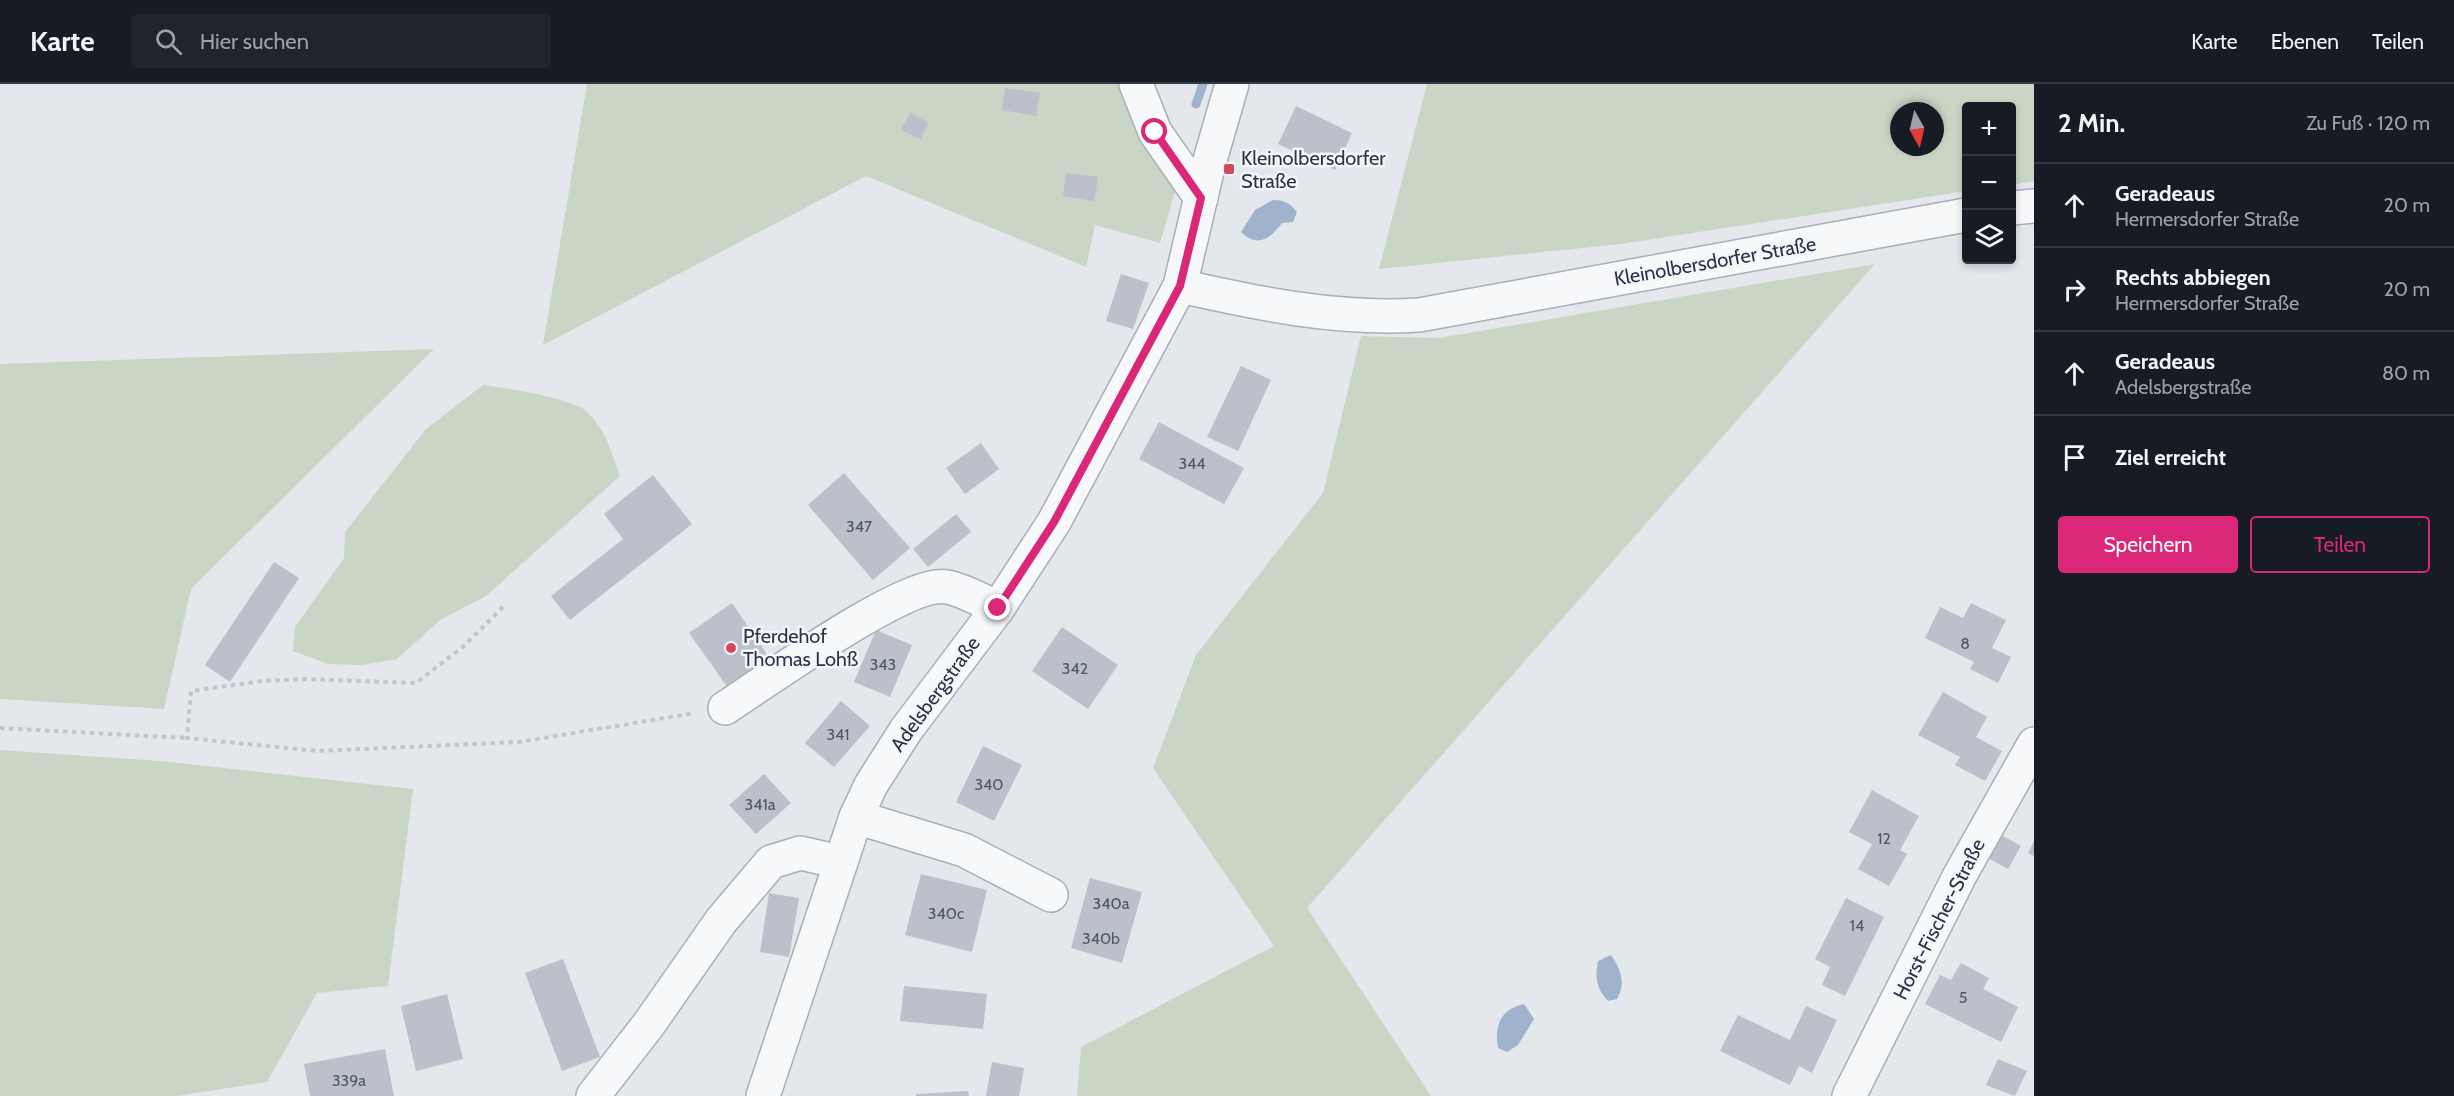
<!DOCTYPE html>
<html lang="de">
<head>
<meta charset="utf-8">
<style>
  body { margin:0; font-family:Cabin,sans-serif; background:#20242c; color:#f1f3f6 }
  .controls { position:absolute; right:18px; top:18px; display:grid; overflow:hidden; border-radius:6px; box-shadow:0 3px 9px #0003 }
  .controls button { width:54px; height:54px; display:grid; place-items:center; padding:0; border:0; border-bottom:2px solid #363941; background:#171b24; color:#f1f3f6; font:30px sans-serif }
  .compass { position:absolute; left:1890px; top:18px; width:54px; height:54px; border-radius:50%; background:#171b24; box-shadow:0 3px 9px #0003; rotate:172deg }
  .stop { position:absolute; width:18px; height:18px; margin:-14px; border:4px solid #db2777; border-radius:50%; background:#fff }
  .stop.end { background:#db2777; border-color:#fff; box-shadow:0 2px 6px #0008 }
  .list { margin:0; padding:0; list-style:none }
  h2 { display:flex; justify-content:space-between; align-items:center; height:78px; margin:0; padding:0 24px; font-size:26px }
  h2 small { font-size:20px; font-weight:400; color:#9ea1a6 }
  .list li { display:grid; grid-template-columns:39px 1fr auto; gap:18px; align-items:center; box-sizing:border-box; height:84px; padding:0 24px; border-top:2px solid #363941 }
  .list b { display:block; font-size:22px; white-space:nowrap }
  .list p { margin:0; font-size:20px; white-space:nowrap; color:#9ea1a6 }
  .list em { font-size:20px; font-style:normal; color:#9ea1a6 }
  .actions { display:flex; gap:12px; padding:18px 24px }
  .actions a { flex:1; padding:14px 0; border:2px solid #db2777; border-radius:6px; text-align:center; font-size:21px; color:#db2777 }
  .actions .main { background:#db2777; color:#fff }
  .icon { flex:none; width:33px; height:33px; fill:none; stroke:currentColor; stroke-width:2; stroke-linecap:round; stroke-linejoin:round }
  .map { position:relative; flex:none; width:2034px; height:1012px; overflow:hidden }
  header { display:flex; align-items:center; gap:36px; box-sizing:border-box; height:84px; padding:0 30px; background:#171b24; border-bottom:2px solid #363941 }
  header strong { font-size:28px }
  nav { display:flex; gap:33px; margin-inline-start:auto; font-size:21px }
  .search { width:420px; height:54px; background:#20242c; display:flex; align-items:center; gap:15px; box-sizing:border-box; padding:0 21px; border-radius:6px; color:#9ea1a6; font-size:22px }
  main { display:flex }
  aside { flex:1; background:#171b24 }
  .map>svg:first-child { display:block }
  .green { fill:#c9d6c5; fill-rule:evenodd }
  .water { fill:#9fb4cc }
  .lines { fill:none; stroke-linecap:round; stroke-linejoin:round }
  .stream { stroke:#9fb4cc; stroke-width:9 }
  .building { fill:#bbc0ca }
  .minor-casing { stroke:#a9aeb7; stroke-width:36 }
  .path { stroke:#c2c5cb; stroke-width:4; stroke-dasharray:4.5 4.5; stroke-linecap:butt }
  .minor { stroke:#f7f8fa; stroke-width:33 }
  .route { stroke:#db2777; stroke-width:8 }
  .poi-dot { fill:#d1495b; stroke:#f4f6f9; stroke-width:2 }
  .labels { text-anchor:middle; stroke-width:5; stroke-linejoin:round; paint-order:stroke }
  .number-label { font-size:16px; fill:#4f5766 }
  .poi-label { font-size:20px; fill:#2b3445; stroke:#f4f6f9; text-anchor:start }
  .street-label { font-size:20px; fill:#2b3445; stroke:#f4f6f9 }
</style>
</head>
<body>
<header>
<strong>Karte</strong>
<div class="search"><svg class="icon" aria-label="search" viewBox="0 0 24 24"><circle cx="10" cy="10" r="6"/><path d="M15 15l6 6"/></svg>Hier suchen</div>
<nav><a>Karte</a><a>Ebenen</a><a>Teilen</a></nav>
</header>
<main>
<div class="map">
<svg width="2034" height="1012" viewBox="0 0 2034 1012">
  <rect width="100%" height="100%" fill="#e4e7ec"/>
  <g class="green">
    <polygon points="587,0 1143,0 1183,80 1160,159 1095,141 1086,183 866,92 543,261"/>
    <path d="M1427,0H2034V97L2012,101V22H1966V107L1621,160L1379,185ZM1899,27H1935V63H1899Z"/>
    <polygon points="1875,180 1307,824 1431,1012 1077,1012 1081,963 1274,862 1153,684 1196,571 1323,409 1361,252 1439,254"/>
    <polygon points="434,265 191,505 164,625 0,615 0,280"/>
    <path d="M483,301C503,303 573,315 586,327C605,344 612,369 620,392L486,512L440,536L397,575L362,581L328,580L293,567L295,543L344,474L345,448L426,345Z"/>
    <polygon points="0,666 160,677 413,705 388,902 317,909 267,998 176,1012 0,1012"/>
  </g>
  <g class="water">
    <path d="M1273,116C1284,116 1290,119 1297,128L1293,138L1282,139C1270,154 1259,165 1241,148L1255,126Z"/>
    <path d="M1611,871C1621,886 1626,898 1617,915L1608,917C1596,904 1595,894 1598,877Z"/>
    <path d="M1524,920L1534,935L1518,961L1507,968L1498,964C1494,941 1501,925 1524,920Z"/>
  </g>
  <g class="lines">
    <polyline class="stream" points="1196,20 1203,0"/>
  </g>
  <g class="building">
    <polygon points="1005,4 1040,9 1036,32 1002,26"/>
    <polygon points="1296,22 1352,49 1335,86 1278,60"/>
    <polygon points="910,29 929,39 920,55 901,46"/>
    <polygon points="1066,89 1098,93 1094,117 1063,112"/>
    <polygon points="1121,190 1149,199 1133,245 1106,237"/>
    <polygon points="1241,282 1271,296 1238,367 1207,353"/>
    <polygon points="1159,338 1244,384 1224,420 1139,375"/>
    <polygon points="981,359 999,385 965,410 946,384"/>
    <polygon points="844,389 910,464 873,496 808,421"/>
    <polygon points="653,391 692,440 570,536 551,512 623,455 604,430"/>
    <polygon points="956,430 971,448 928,483 913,465"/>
    <polygon points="274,478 299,494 230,598 205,581"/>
    <polygon points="732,519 773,579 731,608 689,549"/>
    <polygon points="1971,519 2006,536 1992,564 2011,573 1998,599 1970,585 1974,578 1925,554 1940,523 1963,534"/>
    <polygon points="1062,543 1118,581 1088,625 1032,587"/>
    <polygon points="876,546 912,561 890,613 854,598"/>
    <polygon points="1943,608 1987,633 1976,653 2002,667 1985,697 1955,681 1960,673 1918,651"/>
    <polygon points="841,617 870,642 834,683 805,659"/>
    <polygon points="983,662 1022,681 994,737 956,718"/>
    <polygon points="764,690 791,719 756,750 729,721"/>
    <polygon points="1872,706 1919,732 1900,766 1907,770 1889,802 1858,785 1872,760 1849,748"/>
    <polygon points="1996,748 2021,762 2008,785 1984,772"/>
    <polygon points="2034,757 2034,772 2028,769"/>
    <polygon points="921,790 987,806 972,868 905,851"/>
    <polygon points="1090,794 1142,808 1122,879 1071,864"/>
    <polygon points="769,809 799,814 789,873 760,868"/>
    <polygon points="1846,814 1884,833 1845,912 1822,901 1830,883 1815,875"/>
    <polygon points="563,875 600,973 562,987 525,889"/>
    <polygon points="1961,879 1989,894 1983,905 2018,923 2001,958 1925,920 1940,891 1951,896"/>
    <polygon points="904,902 987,910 983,945 900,937"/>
    <polygon points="447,910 463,975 416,987 401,922"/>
    <polygon points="1806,922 1837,936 1812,989 1799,982 1790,1001 1720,967 1738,931 1790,956"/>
    <polygon points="385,965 394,1012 310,1012 304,980"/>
    <polygon points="1998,975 2027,987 2015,1012 1986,1001"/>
    <polygon points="992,978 1024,984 1019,1012 986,1012"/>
    <polygon points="968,1007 969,1012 916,1012 916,1010"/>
  </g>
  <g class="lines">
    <g class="minor-casing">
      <g id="minor">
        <polyline points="1136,0 1155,48 1201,114"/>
        <polyline points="2012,124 2034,122"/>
        <path d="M1180,202C1260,220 1337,236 1419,231L1966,131"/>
        <path d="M725,624C764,599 907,495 947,503C964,506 982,517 998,524"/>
        <polyline points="856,733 964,766 1051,811"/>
        <polyline points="593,1012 649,940 721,837 771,778 800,769 841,778"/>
        <polyline points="763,1012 856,733 871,701 906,646 998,524 1054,438 1180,202 1208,83 1232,0"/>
        <polyline points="1849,1012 1960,791 2034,660"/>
      </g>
    </g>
    <g class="path">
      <polyline points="503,523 464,562 416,599 304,595 262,597 191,607 187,654 317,667 519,658 695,629"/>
      <polyline points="0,644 187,654"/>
    </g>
    <use href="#minor" class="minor"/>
  </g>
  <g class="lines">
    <polyline class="route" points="998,524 1054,438 1180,202 1201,114 1155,48"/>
  </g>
  <g class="poi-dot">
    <rect x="1223" y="79" width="12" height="12" rx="3"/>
    <circle cx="731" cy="564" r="6"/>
  </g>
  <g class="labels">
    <g class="number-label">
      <text x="1192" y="385">344</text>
      <text x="859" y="448">347</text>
      <text x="1965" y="565">8</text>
      <text x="883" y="586">343</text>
      <text x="1075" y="590">342</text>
      <text x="838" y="656">341</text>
      <text x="989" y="706">340</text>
      <text x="760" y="726">341a</text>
      <text x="1884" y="760">12</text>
      <text x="1111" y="825">340a</text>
      <text x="946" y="835">340c</text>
      <text x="1857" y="847">14</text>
      <text x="1101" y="860">340b</text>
      <text x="1963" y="919">5</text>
      <text x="349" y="1002">339a</text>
    </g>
    <g class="poi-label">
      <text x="1241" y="81">Kleinolbersdorfer<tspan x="1241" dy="23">Straße</tspan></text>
      <text x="743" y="559">Pferdehof<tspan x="743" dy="23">Thomas Lohß</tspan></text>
    </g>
    <g class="street-label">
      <text transform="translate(1715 177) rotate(-10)" y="7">Kleinolbersdorfer Straße</text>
      <text transform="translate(935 610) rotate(-54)" y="7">Adelsbergstraße</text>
      <text transform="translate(1939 835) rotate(-63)" y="7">Horst-Fischer-Straße</text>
    </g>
  </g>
</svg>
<div class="controls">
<button>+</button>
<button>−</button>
<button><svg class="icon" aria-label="layers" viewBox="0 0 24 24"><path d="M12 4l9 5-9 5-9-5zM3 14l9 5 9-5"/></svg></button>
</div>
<svg class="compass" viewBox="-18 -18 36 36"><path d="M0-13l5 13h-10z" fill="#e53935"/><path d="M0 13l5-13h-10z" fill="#9ea1a6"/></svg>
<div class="stop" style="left:1155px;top:48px"></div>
<div class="stop end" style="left:998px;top:524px"></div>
</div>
<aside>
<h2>2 Min.<small>Zu Fuß · 120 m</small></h2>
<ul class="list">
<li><svg class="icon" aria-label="ahead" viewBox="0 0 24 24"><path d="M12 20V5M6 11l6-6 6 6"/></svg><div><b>Geradeaus</b><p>Hermersdorfer Straße</p></div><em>20 m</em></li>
<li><svg class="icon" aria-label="right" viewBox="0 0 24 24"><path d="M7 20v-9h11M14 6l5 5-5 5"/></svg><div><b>Rechts abbiegen</b><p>Hermersdorfer Straße</p></div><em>20 m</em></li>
<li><svg class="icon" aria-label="ahead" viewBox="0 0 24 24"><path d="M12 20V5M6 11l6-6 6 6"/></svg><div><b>Geradeaus</b><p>Adelsbergstraße</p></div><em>80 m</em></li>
<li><svg class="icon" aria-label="arrive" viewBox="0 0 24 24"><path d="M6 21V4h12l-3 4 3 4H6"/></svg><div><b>Ziel erreicht</b></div></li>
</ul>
<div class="actions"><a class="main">Speichern</a><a>Teilen</a></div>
</aside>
</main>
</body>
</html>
